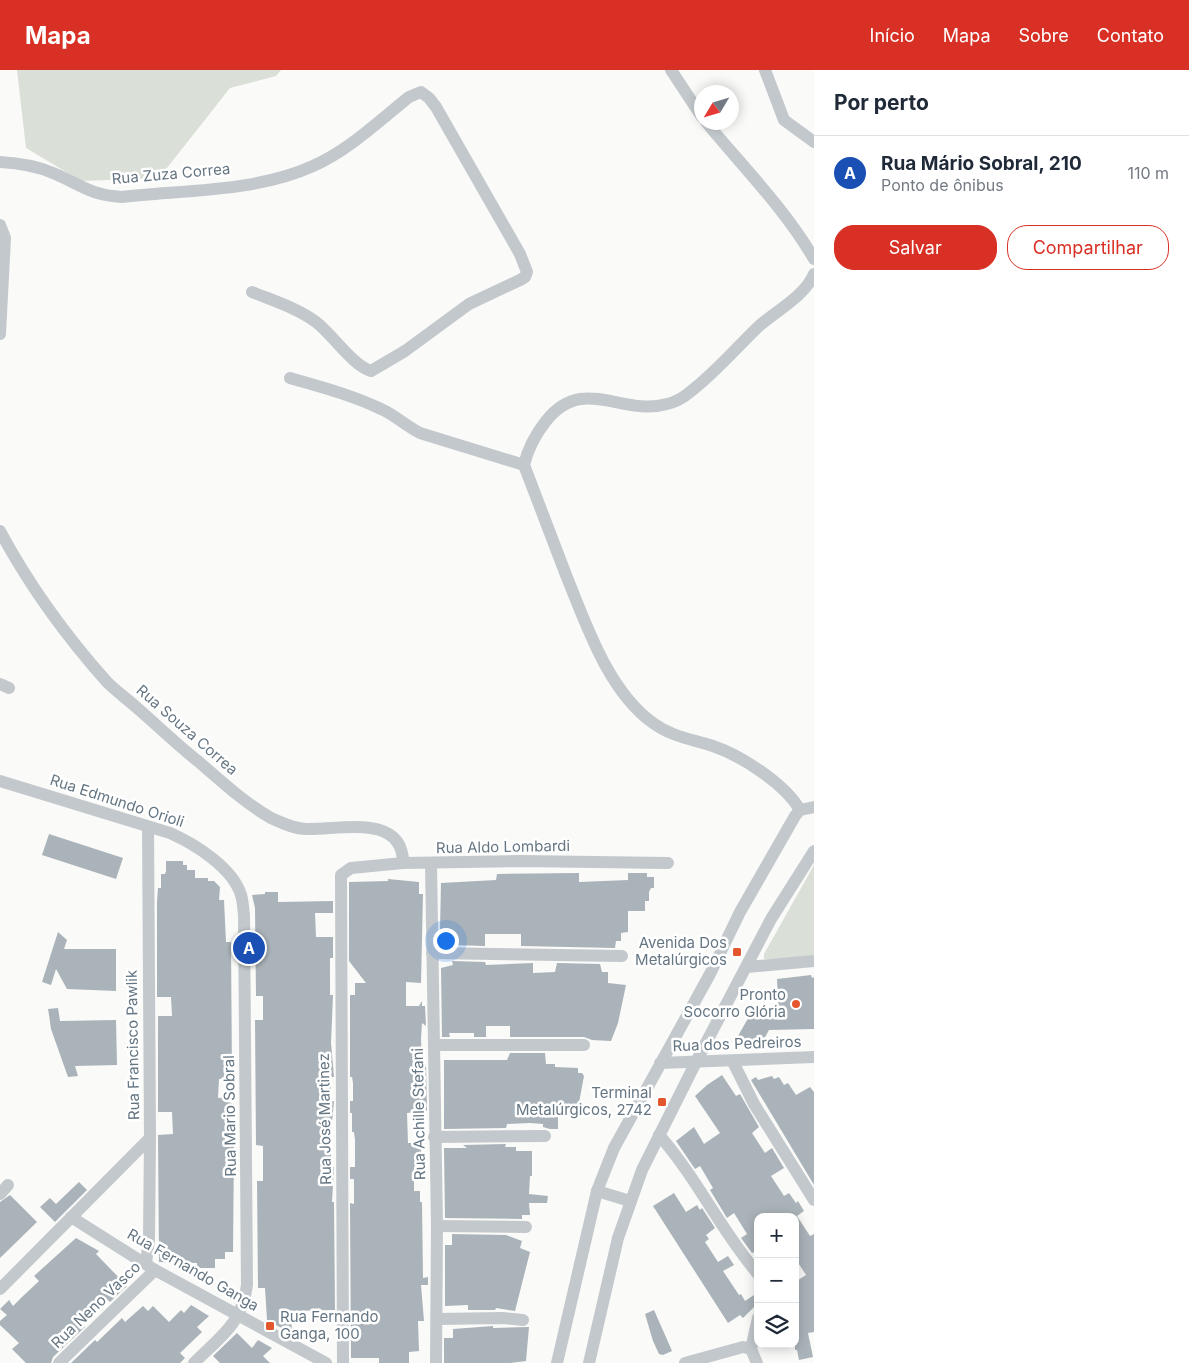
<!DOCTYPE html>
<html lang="pt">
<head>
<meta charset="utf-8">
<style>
  body { margin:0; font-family:Inter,sans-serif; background:#f2f2f3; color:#1f2937 }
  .controls { position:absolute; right:15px; bottom:15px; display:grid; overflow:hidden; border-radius:10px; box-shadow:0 2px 12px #0003 }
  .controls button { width:45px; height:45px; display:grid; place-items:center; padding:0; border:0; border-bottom:1px solid #e0e1e3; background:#fff; color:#1f2937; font:25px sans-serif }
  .compass { position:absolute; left:694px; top:15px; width:45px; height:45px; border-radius:50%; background:#fff; box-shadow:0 2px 12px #0003; rotate:232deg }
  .you { position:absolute; left:445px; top:870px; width:18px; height:18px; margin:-12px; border:4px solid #fff; border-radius:50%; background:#1a73e8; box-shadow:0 0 0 8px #1a73e833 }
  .badge { display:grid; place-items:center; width:32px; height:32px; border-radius:50%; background:#d93025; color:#fff; font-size:16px; font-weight:700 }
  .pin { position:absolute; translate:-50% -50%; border:2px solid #fff; box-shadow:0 1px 5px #0006 }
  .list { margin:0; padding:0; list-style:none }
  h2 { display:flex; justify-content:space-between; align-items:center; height:65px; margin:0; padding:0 20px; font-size:21px }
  h2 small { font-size:16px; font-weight:400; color:#747a83 }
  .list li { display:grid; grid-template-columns:32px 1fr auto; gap:15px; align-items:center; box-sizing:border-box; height:75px; padding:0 20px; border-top:1px solid #e0e1e3 }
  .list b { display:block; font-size:19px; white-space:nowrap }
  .list p { margin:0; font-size:16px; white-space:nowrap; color:#747a83 }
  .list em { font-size:16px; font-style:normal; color:#747a83 }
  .actions { display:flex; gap:10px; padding:15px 20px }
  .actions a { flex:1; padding:11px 0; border:1px solid #d93025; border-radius:20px; text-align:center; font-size:18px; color:#d93025 }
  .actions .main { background:#d93025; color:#fff }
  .icon { flex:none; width:28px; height:28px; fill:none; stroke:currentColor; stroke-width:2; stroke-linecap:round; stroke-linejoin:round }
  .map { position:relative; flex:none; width:814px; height:1293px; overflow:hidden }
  header { display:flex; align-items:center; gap:30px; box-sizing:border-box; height:70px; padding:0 25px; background:#d93025; color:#fff }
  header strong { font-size:24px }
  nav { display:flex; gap:28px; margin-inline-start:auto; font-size:18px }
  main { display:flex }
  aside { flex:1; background:#fff }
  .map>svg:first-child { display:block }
  .green { fill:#dadfd7 }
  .building { fill:#aab3b9 }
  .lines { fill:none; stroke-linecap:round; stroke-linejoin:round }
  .minor { stroke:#c3c8cc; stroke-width:12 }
  .poi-dot { fill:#e4572e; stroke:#fff; stroke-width:2 }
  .labels { text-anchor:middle; stroke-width:5; stroke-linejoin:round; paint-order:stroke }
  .street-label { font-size:15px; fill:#657683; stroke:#fff }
  .poi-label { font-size:15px; fill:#657683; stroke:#fff; text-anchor:end }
</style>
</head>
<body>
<header>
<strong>Mapa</strong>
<nav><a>Início</a><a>Mapa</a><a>Sobre</a><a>Contato</a></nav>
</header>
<main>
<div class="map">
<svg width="814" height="1293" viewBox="0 0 814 1293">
  <rect width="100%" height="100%" fill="#fafaf8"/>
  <g class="green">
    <polygon points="17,0 281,0 276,6 230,18 159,108 81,111 26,78"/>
    <polygon points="814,795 814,888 764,889 764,884"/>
  </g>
  <g class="building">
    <polygon points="49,764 123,788 116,809 42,785"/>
    <polygon points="166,791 183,791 183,795 187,795 187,800 195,800 195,808 208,808 208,811 214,811 220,817 219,830 224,830 226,872 231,872 232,1009 219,1009 218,1028 227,1027 226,1032 232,1033 233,1045 229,1044 225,1059 225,1075 234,1076 233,1182 225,1182 225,1189 215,1189 215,1198 197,1198 197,1193 159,1192 158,1065 173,1064 172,1042 158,1042 158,946 172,946 171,927 157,927 157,832 158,818 161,818 161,804 165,804 166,801"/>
    <polygon points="579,803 579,812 628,810 628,803 647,803 647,807 654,807 654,818 651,818 649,822 649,831 645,831 645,841 628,841 628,862 621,863 621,871 616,871 615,878 521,876 521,864 485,864 485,876 450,875 450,870 443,863 443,859 440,859 441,813 496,810 497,804"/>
    <polygon points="388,809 419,812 419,824 423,824 421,913 406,912 406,936 419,936 422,931 422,936 425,936 426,956 422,953 421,969 422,995 426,994 427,1041 407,1043 408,1073 421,1073 421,1097 414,1097 414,1121 420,1121 420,1132 422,1132 423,1208 428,1207 428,1215 421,1215 424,1251 418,1251 419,1281 409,1282 409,1293 379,1293 379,1288 351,1288 350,1133 354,1134 354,1109 350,1109 350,1097 355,1097 355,1070 354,1062 352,1062 352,1043 350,1043 350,1031 353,1031 353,1013 352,1007 350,1007 350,925 355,925 355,913 366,913 349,891 349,812 388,811"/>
    <polygon points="265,822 278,822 278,832 333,831 333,843 315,843 316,867 333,867 333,888 330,888 330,925 333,925 331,973 334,1007 331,1007 331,1032 334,1031 331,1063 331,1097 334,1097 332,1132 334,1132 335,1240 291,1241 292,1264 267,1250 265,1218 258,1218 257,1111 263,1111 263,1076 256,1075 255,950 263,950 263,926 256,926 255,838 252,825 265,824"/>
    <polygon points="58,862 67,870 64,879 116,879 116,921 67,919 56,899 51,915 42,912"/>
    <polygon points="452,891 485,892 486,895 533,893 533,903 555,902 557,893 600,894 602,902 608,902 608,913 626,915 618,953 611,971 592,970 584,967 510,967 510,956 486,956 486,967 474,967 474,963 449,963 450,967 442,967 441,898 453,895"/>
    <polygon points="811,905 812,908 814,907 814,959 769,960 759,978 738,966 754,938 779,950 777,909"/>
    <polygon points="58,938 60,951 116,950 117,995 75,996 78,1006 68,1007 51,959 49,945 48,939"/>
    <polygon points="510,983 545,983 546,994 555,994 555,997 578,998 578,1003 582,1003 584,1006 578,1038 558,1037 558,1059 550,1059 543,1057 543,1054 530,1053 507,1054 506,1058 444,1059 444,990 507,990"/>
    <polygon points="722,1005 736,1026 740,1024 759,1057 752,1063 765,1083 772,1078 784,1098 771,1106 784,1126 789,1123 796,1133 798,1131 804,1141 797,1146 810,1166 814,1164 814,1262 808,1263 813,1287 799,1290 797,1280 795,1280 795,1212 806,1205 795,1188 795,1147 758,1147 758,1180 752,1183 741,1168 747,1164 734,1143 727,1148 710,1120 713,1118 700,1096 695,1099 676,1071 694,1057 704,1074 720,1063 695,1026 707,1015"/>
    <polygon points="772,1006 774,1009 779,1007 784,1015 788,1013 796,1025 810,1017 814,1022 814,1115 751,1010 756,1007 758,1010"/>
    <polygon points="506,1074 505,1077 516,1077 516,1081 532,1081 532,1106 530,1106 529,1124 548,1126 547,1133 529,1133 530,1145 522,1145 522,1149 445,1148 444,1078 467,1078 463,1075"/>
    <polygon points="79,1112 87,1120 55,1152 40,1137 50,1128 56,1134"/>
    <polygon points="674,1123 686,1142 697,1135 700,1140 702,1138 715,1158 706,1165 709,1169 705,1172 718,1192 728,1186 734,1195 723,1201 739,1225 741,1224 745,1231 754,1225 758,1230 757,1234 743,1248 740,1245 728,1253 653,1136"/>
    <polygon points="10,1125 37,1152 0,1188 0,1132"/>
    <polygon points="452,1164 506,1165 522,1171 520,1178 530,1182 515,1241 496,1238 495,1240 468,1240 468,1235 445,1236 445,1175 452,1175"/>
    <polygon points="76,1168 99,1181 96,1184 127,1216 110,1232 105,1227 79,1252 85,1257 53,1287 51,1293 26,1293 12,1279 19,1273 0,1255 0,1251 7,1245 0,1239 9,1230 13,1236 22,1227 39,1211 34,1206"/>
    <polygon points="191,1235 209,1246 197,1257 202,1262 180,1283 185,1288 180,1293 71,1293 95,1270 97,1272 122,1248 125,1252 143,1236 148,1241 153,1236 169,1252 181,1240 184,1243"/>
    <polygon points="654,1240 672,1281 663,1285 659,1284 653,1271 645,1244"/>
    <polygon points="493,1256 493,1258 529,1257 526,1291 510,1293 444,1293 444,1268 453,1268 453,1259"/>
    <polygon points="237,1263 252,1278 258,1270 272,1278 263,1286 270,1293 220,1293 213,1286"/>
  </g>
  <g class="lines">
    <g class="minor">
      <polyline points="671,0 702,47"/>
      <polyline points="765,0 784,50 814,72"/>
      <path d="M706,52C743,97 785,139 814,189"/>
      <path d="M0,92C18,93 37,96 53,103C82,115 89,125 122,127C184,120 256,122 313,96C349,80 379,51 409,27L421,22L429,28L436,37L520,184L527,202L525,207L520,210L469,234L405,281L371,301C352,295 333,265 316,252C297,238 274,231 252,222"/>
      <polyline points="0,155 5,168 0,264"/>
      <path d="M290,308C321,317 352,325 381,339C395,345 406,356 420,363L524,395"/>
      <path d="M0,461C29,515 66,566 107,612C116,621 127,629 136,637C157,655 177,675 199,692C222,712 245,733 271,748C282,753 295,759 307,759C340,760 403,743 403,793"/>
      <polyline points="0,614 9,618"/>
      <path d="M0,711L170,763C195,774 233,798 241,825C243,831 243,838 244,845L247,1215C242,1254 220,1267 194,1293"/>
      <path d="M800,740C785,714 742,686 713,676C692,669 672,667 653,653C608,621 586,554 566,505C552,468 538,432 524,395C528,378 535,365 546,351C583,304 622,347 667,334C676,332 683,328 690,322C715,303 736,278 759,256C776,241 805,226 814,204"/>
      <polyline points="431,794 437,1156 436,1293"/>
      <polyline points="432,883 622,886"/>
      <polyline points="747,897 814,891"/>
      <polyline points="434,975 584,975"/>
      <polyline points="733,992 754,1034 814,1130"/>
      <polyline points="660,993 814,987"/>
      <path d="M659,1065C697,1108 721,1161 758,1204"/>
      <polyline points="434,1067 545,1066"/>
      <polyline points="597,1121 630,1131"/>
      <polyline points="0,1124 8,1115"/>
      <polyline points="71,1147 155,1200 326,1293"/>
      <polyline points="437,1156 526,1157"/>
      <polyline points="146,1193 149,1169 150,1068 148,757"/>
      <polyline points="0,1219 150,1068"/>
      <polyline points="437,1249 503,1248 523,1250"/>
      <polyline points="751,1279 758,1248"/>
      <polyline points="59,1293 155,1200"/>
      <polyline points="343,1293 341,805 351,798 403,793 520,791 668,793"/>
      <polyline points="557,1293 597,1121 614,1078 710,904 740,842 795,746 800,740 814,737"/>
      <polyline points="589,1293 618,1168 642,1100 695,994 771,849 814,781"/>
      <polyline points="685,1293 743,1277 751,1279 757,1293"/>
    </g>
  </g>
  <g class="poi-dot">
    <rect x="732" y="877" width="10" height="10" rx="2.5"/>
    <circle cx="796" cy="934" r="5"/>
    <rect x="657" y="1027" width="10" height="10" rx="2.5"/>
    <rect x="265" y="1251" width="10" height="10" rx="2.5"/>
  </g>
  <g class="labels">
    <g class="street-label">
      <text transform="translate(171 104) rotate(-5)" y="5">Rua Zuza Correa</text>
      <text transform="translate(187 660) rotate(41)" y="5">Rua Souza Correa</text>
      <text transform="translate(117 731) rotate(18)" y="5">Rua Edmundo Orioli</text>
      <text transform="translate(503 777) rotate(-1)" y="5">Rua Aldo Lombardi</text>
      <text transform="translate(737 974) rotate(-2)" y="5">Rua dos Pedreiros</text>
      <text transform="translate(133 975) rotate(-91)" y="5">Rua Francisco Pawlik</text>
      <text transform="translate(419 1044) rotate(-91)" y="5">Rua Achille Stefani</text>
      <text transform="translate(230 1046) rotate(-91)" y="5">Rua Mario Sobral</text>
      <text transform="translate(325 1049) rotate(-91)" y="5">Rua José Martinez</text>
      <text transform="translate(193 1200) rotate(30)" y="5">Rua Fernando Ganga</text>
      <text transform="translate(96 1235) rotate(-44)" y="5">Rua Neno Vasco</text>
    </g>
    <g class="poi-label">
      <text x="727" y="878">Avenida Dos<tspan x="727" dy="17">Metalúrgicos</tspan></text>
      <text x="786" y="930">Pronto<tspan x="786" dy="17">Socorro Glória</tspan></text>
      <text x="652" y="1028">Terminal<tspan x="652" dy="17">Metalúrgicos, 2742</tspan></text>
      <text x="280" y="1252" text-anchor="start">Rua Fernando<tspan x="280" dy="17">Ganga, 100</tspan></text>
    </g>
  </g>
</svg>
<div class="controls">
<button>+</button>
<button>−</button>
<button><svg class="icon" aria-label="layers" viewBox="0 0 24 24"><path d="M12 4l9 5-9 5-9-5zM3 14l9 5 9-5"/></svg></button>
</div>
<svg class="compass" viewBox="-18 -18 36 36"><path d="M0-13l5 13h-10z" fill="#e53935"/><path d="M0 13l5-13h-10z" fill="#747a83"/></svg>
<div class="you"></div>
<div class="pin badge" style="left:249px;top:878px;background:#1a4fb4">A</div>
</div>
<aside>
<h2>Por perto<small></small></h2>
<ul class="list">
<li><span class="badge" style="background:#1a4fb4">A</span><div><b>Rua Mário Sobral, 210</b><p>Ponto de ônibus</p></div><em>110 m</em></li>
</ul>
<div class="actions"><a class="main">Salvar</a><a>Compartilhar</a></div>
</aside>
</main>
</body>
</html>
